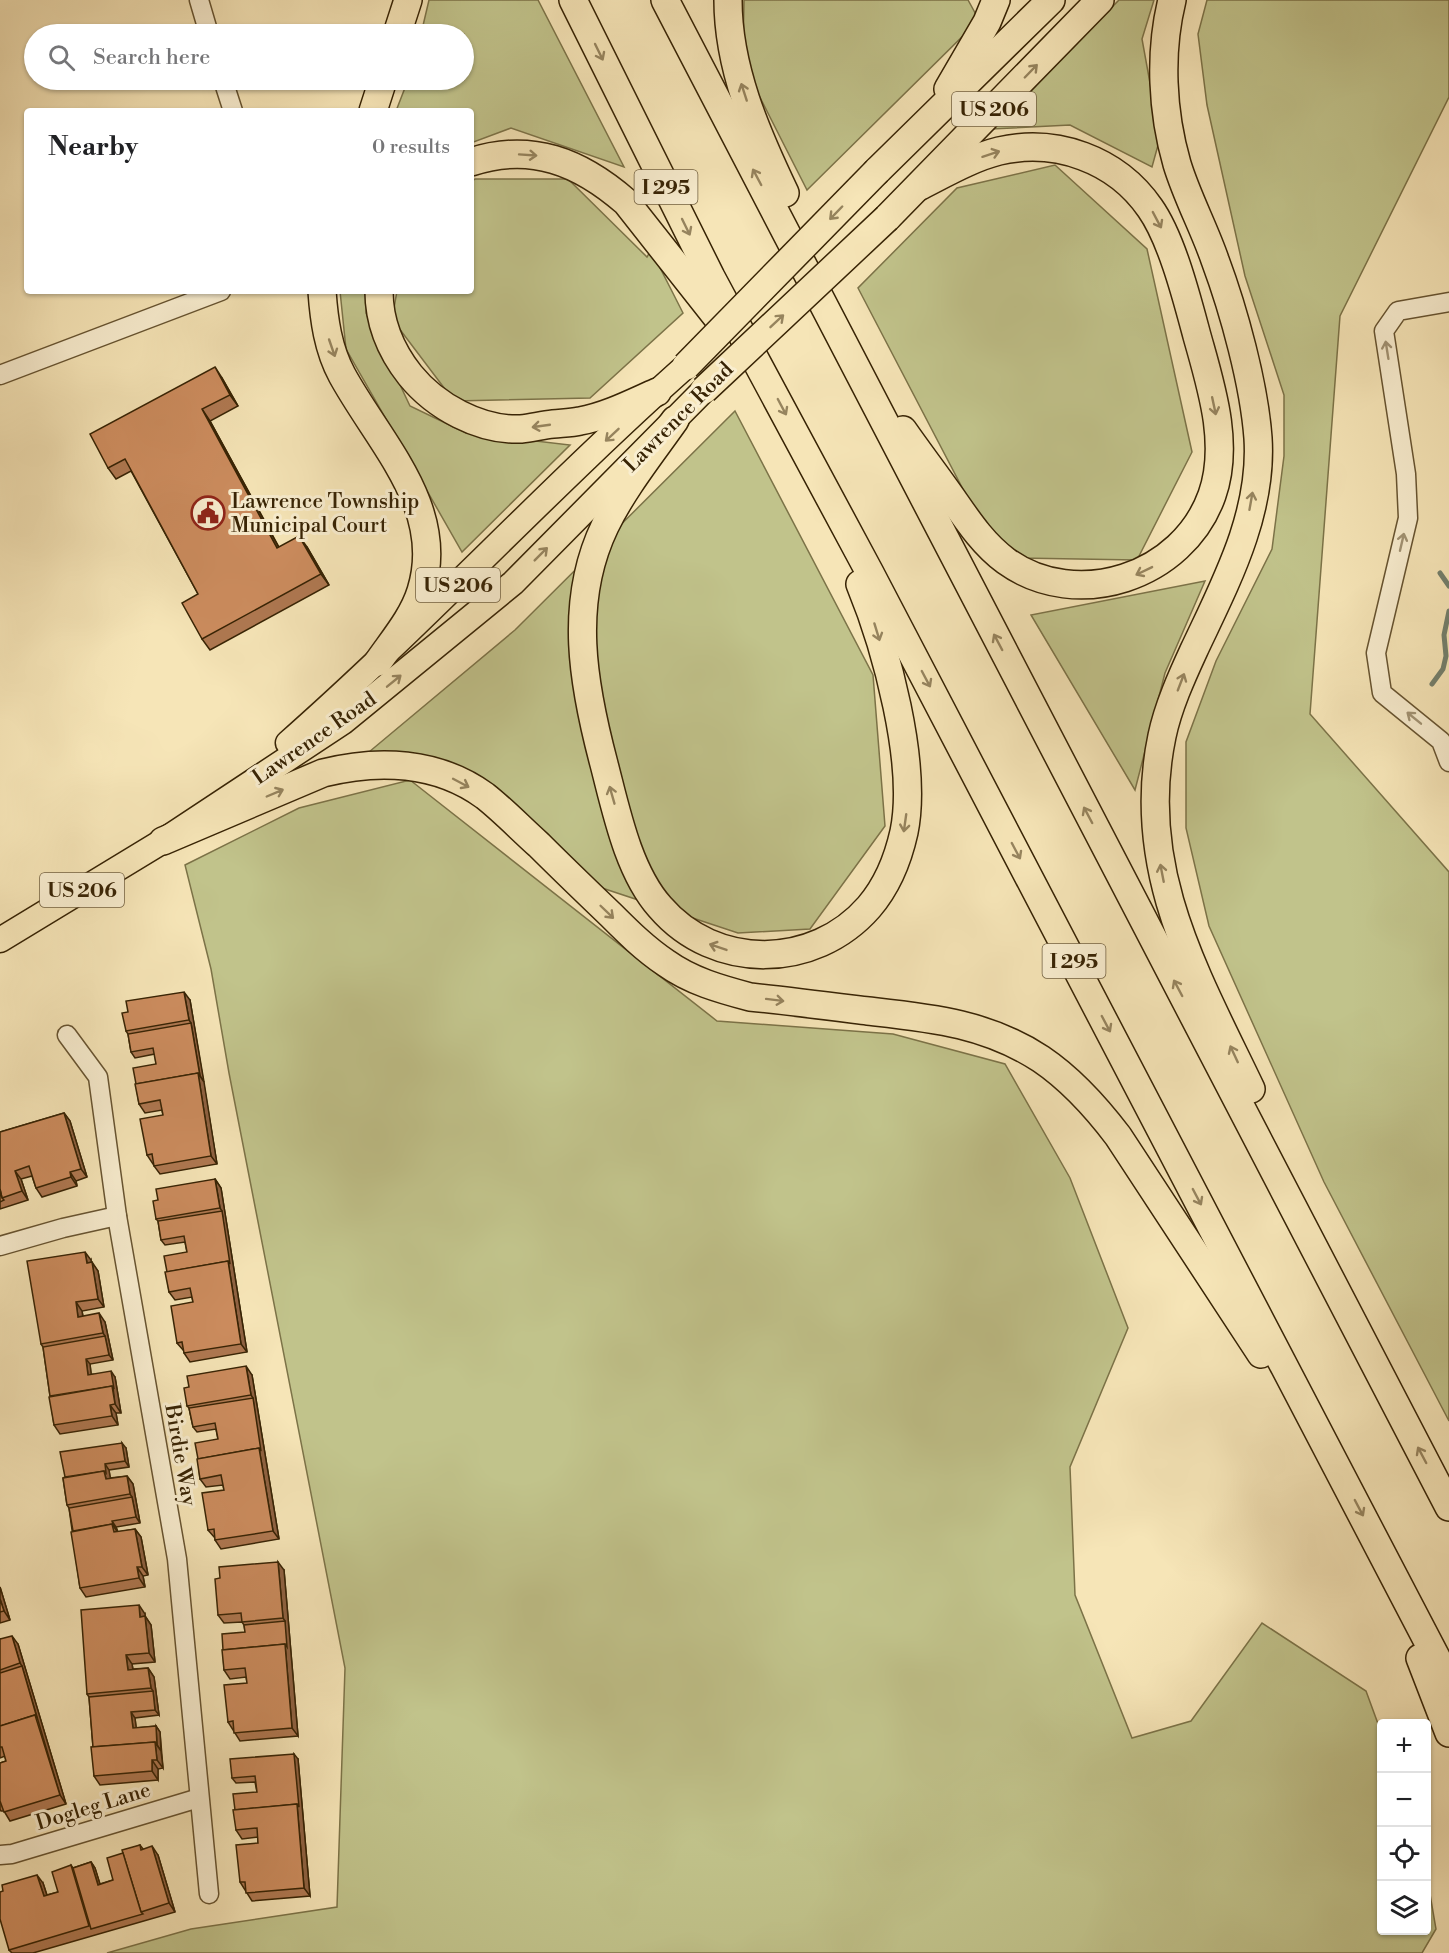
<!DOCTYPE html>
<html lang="en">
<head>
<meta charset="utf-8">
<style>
  body { margin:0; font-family:"Libre Bodoni",serif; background:#f2f2f2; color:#202124 }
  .controls { position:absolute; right:18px; bottom:18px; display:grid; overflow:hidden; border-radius:6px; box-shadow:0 2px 4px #0004 }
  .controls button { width:54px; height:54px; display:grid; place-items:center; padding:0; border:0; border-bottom:2px solid #e0e0e0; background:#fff; color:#202124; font:30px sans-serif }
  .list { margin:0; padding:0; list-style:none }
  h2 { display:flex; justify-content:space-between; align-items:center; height:78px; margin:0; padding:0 24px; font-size:26px }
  h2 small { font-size:20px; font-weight:400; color:#757577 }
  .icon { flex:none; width:33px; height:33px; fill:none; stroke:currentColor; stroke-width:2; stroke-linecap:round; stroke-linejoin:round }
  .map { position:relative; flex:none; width:1449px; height:1953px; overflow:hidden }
  .search { position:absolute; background:#fff; box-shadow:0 2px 4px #0004; left:24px; top:24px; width:450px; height:66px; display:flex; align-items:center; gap:15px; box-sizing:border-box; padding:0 21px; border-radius:33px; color:#757577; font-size:22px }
  .panel { position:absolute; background:#fff; box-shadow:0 2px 4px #0004; left:24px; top:108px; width:450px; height:186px; border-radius:6px }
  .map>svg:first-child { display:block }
  .green { fill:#c1c38b; stroke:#7c7348; stroke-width:1.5 }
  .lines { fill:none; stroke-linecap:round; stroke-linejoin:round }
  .stream { stroke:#74806d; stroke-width:5 }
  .minor-casing { stroke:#675431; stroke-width:21 }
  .major-casing { stroke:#372304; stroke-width:27 }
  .highway-casing { stroke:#372304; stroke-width:30 }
  .minor { stroke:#f9eed0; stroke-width:18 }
  .major { stroke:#f6e5b7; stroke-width:24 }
  .highway { stroke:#f6e5b7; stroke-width:27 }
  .highway-bridge-casing { stroke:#372304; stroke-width:30; stroke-linecap:butt }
  .highway-bridge { stroke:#f6e5b7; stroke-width:27 }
  .wall { fill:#af7851; stroke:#372304; stroke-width:1.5 }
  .shaded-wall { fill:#8f6242; stroke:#372304; stroke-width:1.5 }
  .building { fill:#cc8c5e; stroke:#372304; stroke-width:1.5 }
  .oneway { stroke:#96845e }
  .oneway2 { stroke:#a29374 }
  .labels { text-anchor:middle; stroke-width:6; stroke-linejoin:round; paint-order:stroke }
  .shield { fill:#f9eed0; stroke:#716041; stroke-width:1.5 }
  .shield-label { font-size:20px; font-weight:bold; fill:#372304 }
  .street-label { font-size:21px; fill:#372304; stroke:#f9eed0 }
  .poi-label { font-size:21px; fill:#372304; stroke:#f9eed0; text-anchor:start }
</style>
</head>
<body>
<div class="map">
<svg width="1449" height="1953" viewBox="0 0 1449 1953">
  <rect width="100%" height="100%" fill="#f6e5b7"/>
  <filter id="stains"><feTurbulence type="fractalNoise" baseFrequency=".00333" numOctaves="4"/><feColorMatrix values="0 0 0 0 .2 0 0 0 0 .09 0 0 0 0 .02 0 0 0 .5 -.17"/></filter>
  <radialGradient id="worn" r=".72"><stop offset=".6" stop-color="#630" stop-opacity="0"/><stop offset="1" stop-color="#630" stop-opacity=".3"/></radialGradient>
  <g class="green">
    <polygon points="429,0 538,0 624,167 511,128 471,143 471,111 396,111 408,80 464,80 464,34 421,34"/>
    <polygon points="744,0 968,0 979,20 807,190 740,58 743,52"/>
    <polygon points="1119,0 1154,0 1142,39 1160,138 1152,167 1070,125 992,129"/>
    <polygon points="1207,0 1449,0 1449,97 1340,316 1310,714 1449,872 1449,1421 1324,1182 1209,926 1186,828 1186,742 1216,661 1272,549 1284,456 1284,395 1245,276 1207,105 1198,34"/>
    <polygon points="1055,165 1147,249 1192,452 1137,560 1019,558 991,543 858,288 957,188"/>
    <polygon points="475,179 568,179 647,257 651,250 683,313 590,398 454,401 392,319 397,291 471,291 471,182"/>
    <polygon points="340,291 367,291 366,313 410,406 466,433 570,445 462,552 346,349"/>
    <polygon points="735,411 873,675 885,826 810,929 738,933 593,885 469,773 369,752 515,630"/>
    <polygon points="1205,581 1165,673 1135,790 1031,615"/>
    <polygon points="410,780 717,1021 893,1034 1005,1064 1070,1178 1128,1328 1070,1467 1075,1595 1132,1738 1191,1721 1262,1623 1366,1691 1381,1732 1382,1930 1426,1930 1427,1877 1436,1929 1422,1953 107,1953 191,1929 337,1907 345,1668 229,1073 211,969 185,865 299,808"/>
  </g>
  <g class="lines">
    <g class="stream">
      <polyline points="1440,573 1449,586"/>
      <polyline points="1432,684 1443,669 1446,656 1444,635 1449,611"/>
    </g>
    <g class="minor-casing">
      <g id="minor">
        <polyline points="199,0 209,34"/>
        <polyline points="223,80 233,111"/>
        <polyline points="1449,302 1398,311 1384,331 1406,474 1408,518 1376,653 1382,693 1441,741 1449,762"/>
        <polyline points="0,375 221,291"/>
        <polyline points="67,1035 98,1077 117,1216 177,1559 209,1894"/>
        <polyline points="0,1246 63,1228 117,1216"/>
        <polyline points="0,1855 12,1854 199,1798"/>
      </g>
    </g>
    <g class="major-casing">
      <g id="major">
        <path d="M288,743C425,622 549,488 686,366"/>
        <polyline points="0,940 163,841 343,722 513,583 704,390"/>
      </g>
    </g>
    <g class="highway-casing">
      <g id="highway">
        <polyline points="573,0 711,277 870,573 1449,1682"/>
        <polyline points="665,0 1449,1507"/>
        <path d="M728,0C728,68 756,132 785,193"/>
        <path d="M1172,0C1159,53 1162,112 1177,164C1187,197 1204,228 1215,260C1234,311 1254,384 1258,438C1263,514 1225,584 1194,650C1182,676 1168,707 1162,736C1134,869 1196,974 1251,1089"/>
        <polyline points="397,34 408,0"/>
        <polyline points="948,89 987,22 996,0"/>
        <polyline points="373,111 383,80"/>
        <path d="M471,162C531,142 580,162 626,202L723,325"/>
        <polyline points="877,171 1051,0"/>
        <polyline points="887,218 1100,0"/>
        <path d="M322,291C324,320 328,349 342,375C379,443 447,508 421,591C413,617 394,639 378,662"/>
        <path d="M379,291C379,322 391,351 410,375C435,406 480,431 521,429C532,428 542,425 553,424C562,423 571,423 580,421C607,416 632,403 657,392"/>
        <path d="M675,420C651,454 623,489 605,526C568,603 583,685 604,764C616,810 628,871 660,907C715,971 814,970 869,907C887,886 898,859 904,832C918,764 886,647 860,584"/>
        <path d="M903,430C919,453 936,475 952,498C968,521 983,544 1006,561C1077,612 1183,577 1212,495C1230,444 1211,386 1197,336C1187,299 1172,239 1150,208C1116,159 1056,138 999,151C971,158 944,174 918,187"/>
        <path d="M163,841L323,773C378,759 437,761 485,796C504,811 521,829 539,845C563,869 587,892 611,915C628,932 645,949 666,963C691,981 720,989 750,997C789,1001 828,1006 868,1011C931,1018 986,1023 1041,1059C1072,1080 1096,1107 1118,1136L1261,1354"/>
        <polyline points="1420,1658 1449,1733"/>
      </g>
    </g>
    <use href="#minor" class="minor"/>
    <use href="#major" class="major"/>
    <use href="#highway" class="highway"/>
    <g class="highway-bridge-casing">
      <g id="highway-bridge">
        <polyline points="686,366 877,171"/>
        <polyline points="704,390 887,218"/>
      </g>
    </g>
    <use href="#highway-bridge" class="highway-bridge"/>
  </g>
  <g class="wall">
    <polygon points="222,378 238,406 210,421 279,547 307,547 329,585 210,650 202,639 198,594 131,471 116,479 108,468"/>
    <polygon points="190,1000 217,1164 160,1174 154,1166 153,1163 153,1164 147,1155 163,1115 162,1110 145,1113 139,1104 136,1084 156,1064 155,1054 135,1058 131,1052 128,1034 126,1031"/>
    <polygon points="64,1113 70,1121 87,1177 76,1181 77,1186 42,1197 36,1188 32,1176 21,1179 28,1200 0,1209 0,1132"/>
    <polygon points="215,1179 221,1188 247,1352 190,1362 184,1353 184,1351 177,1343 193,1302 192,1297 175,1300 169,1292 167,1272 187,1252 185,1242 165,1245 161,1240 158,1221 156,1219"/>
    <polygon points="91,1260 91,1262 98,1271 104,1307 82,1311 83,1316 105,1322 113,1360 90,1364 91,1374 115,1377 121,1413 116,1413 118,1425 60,1434 54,1425 50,1396 43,1347 41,1344"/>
    <polygon points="252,1375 279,1539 221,1549 215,1540 215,1538 208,1530 224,1490 223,1485 206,1487 200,1479 198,1459 218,1439 216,1429 197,1432 193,1427 189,1408 187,1406"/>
    <polygon points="126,1448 129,1467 109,1470 110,1478 127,1476 133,1484 140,1523 116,1527 118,1532 135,1529 141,1537 148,1575 143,1576 145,1587 86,1597 80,1588 69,1508 67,1505 63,1478"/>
    <polygon points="284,1570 298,1736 240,1741 228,1722 247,1683 246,1677 230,1679 224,1670 223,1650 245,1632 244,1625 242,1622 224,1623 218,1615"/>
    <polygon points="0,1587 10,1620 0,1623"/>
    <polygon points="145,1614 145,1616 151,1625 155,1662 132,1664 133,1669 148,1668 154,1677 159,1715 135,1718 136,1728 156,1726 160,1732 163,1768 158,1769 158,1780 100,1785 94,1776 93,1747 89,1697 87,1694"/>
    <polygon points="0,1639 18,1644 66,1804 10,1821 4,1811 1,1811 0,1809 0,1763 6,1761 5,1756 0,1758"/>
    <polygon points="298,1759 310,1896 252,1901 240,1882 258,1843 258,1837 242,1839 236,1830 257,1792 255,1782 236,1783 232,1778"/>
    <polygon points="140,1845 143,1849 158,1855 175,1912 33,1953 12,1953 9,1950 43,1883 47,1895 58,1892 71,1865 73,1868 91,1862 95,1868 100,1884 113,1880 123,1853"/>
  </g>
  <g class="shaded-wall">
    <polygon points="215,367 222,378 238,406 230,395"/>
    <polygon points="202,409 210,421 285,559 277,548"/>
    <polygon points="299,536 307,547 329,585 321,574"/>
    <polygon points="184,992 190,1000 204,1082 200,1076 191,1023 189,1020"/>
    <polygon points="198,1073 204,1082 217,1164 211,1156"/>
    <polygon points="64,1113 70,1121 87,1177 81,1169"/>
    <polygon points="15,1171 21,1179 28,1200 22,1191"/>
    <polygon points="70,1172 76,1181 77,1186 71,1177"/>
    <polygon points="215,1179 221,1188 247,1352 241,1344 228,1261 222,1211 220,1208"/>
    <polygon points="85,1252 91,1260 93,1272 87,1263"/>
    <polygon points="92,1262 98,1271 104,1307 98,1299"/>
    <polygon points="76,1302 82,1311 84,1325 78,1317"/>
    <polygon points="99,1313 105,1322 113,1360 109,1355 105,1336 103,1333"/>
    <polygon points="86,1359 90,1364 92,1381 88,1375"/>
    <polygon points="246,1366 252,1375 279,1539 273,1531 259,1448 253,1398 251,1395"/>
    <polygon points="111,1371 115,1377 121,1413 115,1404"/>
    <polygon points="110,1405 116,1413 118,1425 112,1416"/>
    <polygon points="122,1443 126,1448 129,1467 125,1461"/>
    <polygon points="105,1464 109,1470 112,1487 106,1479 104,1471"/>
    <polygon points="127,1476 133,1484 140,1523 136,1517 132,1497 130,1494"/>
    <polygon points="112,1521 116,1527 118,1533 114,1527"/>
    <polygon points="135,1529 141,1537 148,1575 142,1567"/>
    <polygon points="278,1562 284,1570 298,1736 292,1728 285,1644 285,1621 283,1618"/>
    <polygon points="137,1567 143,1576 145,1587 139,1578"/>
    <polygon points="0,1587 10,1620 4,1611 0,1599"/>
    <polygon points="139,1605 145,1614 146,1626 140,1617"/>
    <polygon points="145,1616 151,1625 155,1662 149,1653"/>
    <polygon points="12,1636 18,1644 66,1804 60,1795 22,1666 20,1663"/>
    <polygon points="126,1655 132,1664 134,1678 128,1670"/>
    <polygon points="148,1668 154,1677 159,1715 155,1710 153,1691 151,1688"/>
    <polygon points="131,1712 135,1718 137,1734 133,1728"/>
    <polygon points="156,1726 160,1732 161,1751 157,1745"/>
    <polygon points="155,1742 161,1751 163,1768 157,1760"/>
    <polygon points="294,1754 298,1759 310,1896 304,1888 297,1804"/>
    <polygon points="152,1760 158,1769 158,1780 152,1771"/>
    <polygon points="152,1846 158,1855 175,1912 169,1903"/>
    <polygon points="91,1862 95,1868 102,1891 98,1885"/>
    <polygon points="37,1875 43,1883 50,1905 44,1896"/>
  </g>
  <g class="building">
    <polygon points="215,367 230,395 202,409 277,548 299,536 321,574 202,639 182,603 198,594 125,459 108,468 90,434"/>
    <polygon points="184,992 189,1020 126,1031 122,1013 128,1012 126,1001"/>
    <polygon points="191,1023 200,1076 198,1073 136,1084 133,1068 156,1064 153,1048 131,1052 128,1034"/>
    <polygon points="198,1073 211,1156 154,1166 152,1154 147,1155 140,1119 163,1115 160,1100 139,1104 135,1084"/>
    <polygon points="64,1113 81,1169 70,1172 71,1177 36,1188 29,1166 15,1171 22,1191 2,1198 0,1189 0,1132"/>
    <polygon points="215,1179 220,1208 156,1219 153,1201 158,1200 156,1189"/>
    <polygon points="0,1189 2,1198 4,1200 0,1202"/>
    <polygon points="222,1211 230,1264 228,1261 167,1272 164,1256 187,1252 184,1236 161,1240 158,1221"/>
    <polygon points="85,1252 87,1263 92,1262 98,1299 76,1302 78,1317 99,1313 103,1333 41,1344 27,1261"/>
    <polygon points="228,1261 241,1344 184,1353 182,1342 177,1343 171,1306 193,1302 190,1288 169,1292 165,1272"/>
    <polygon points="105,1336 109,1355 86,1359 88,1375 111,1371 114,1389 112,1386 50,1396 43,1347"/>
    <polygon points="246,1366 251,1395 187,1406 184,1388 189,1387 187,1376"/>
    <polygon points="112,1386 115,1404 110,1405 112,1416 54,1425 49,1397"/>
    <polygon points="253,1398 261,1451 259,1448 198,1459 195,1443 218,1439 215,1423 193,1427 189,1408"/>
    <polygon points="122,1443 125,1461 105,1464 106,1473 104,1471 65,1477 60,1452"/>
    <polygon points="259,1448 273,1531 215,1540 214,1529 208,1530 202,1493 224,1490 221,1475 200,1479 197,1459"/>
    <polygon points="104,1471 106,1479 127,1476 130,1494 67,1505 63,1478"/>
    <polygon points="132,1497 136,1517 112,1521 114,1527 112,1524 73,1531 69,1508"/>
    <polygon points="112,1524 114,1532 135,1529 142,1567 137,1567 139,1578 80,1588 71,1532"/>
    <polygon points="278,1562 283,1618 242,1622 241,1613 218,1615 215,1579 220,1578 219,1567"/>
    <polygon points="0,1599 4,1611 0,1612"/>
    <polygon points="139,1605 140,1617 145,1616 149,1653 126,1655 128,1670 148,1668 151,1688 87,1694 81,1610"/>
    <polygon points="285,1621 287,1647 285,1644 223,1650 222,1634 245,1632 244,1625"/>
    <polygon points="12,1636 20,1663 0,1670 0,1639"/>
    <polygon points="285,1644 292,1728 234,1733 233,1721 228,1722 224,1685 247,1683 245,1668 224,1670 222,1650"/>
    <polygon points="22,1666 37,1718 35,1715 0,1726 0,1673"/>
    <polygon points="153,1691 155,1710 131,1712 133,1728 156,1726 157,1745 155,1742 93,1747 89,1697"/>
    <polygon points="35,1715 60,1795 4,1812 0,1801 0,1763 6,1761 2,1747 0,1747 0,1726"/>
    <polygon points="155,1742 157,1760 152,1760 152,1771 94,1776 91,1747"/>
    <polygon points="294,1754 299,1807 297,1804 235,1810 233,1794 257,1792 255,1776 232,1778 230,1759"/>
    <polygon points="297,1804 304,1888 246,1893 245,1882 240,1882 236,1845 258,1843 257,1828 236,1830 233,1810"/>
    <polygon points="140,1845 141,1850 152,1846 169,1903 141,1912 122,1850"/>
    <polygon points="123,1853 141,1912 143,1914 91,1929 73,1868 91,1862 98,1885 113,1880 107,1858"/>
    <polygon points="71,1865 89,1926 9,1950 0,1919 0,1892 3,1891 2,1885 37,1875 44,1896 58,1892 52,1872"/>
  </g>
  <defs><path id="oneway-shaft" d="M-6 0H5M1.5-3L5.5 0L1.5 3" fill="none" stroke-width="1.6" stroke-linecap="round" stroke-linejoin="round" transform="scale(1.5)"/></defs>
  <g class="oneway">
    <use href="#oneway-shaft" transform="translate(599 52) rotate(64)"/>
    <use href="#oneway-shaft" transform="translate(1031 71) rotate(-46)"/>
    <use href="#oneway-shaft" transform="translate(744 92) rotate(-108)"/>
    <use href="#oneway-shaft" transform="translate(991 154) rotate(-18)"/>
    <use href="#oneway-shaft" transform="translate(528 155) rotate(4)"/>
    <use href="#oneway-shaft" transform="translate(757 177) rotate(-118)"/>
    <use href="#oneway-shaft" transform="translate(836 213) rotate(134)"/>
    <use href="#oneway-shaft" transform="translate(1157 220) rotate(62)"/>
    <use href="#oneway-shaft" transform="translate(686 227) rotate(64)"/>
    <use href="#oneway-shaft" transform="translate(777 321) rotate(-43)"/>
    <use href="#oneway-shaft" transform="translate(332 348) rotate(71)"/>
    <use href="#oneway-shaft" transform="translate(1214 406) rotate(78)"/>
    <use href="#oneway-shaft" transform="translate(782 407) rotate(62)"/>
    <use href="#oneway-shaft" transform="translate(541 426) rotate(172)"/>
    <use href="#oneway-shaft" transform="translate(612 435) rotate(137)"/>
    <use href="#oneway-shaft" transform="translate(1251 501) rotate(-80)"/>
    <use href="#oneway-shaft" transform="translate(541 554) rotate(-45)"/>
    <use href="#oneway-shaft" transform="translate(1144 571) rotate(154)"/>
    <use href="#oneway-shaft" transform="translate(877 632) rotate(73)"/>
    <use href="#oneway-shaft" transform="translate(998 642) rotate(-118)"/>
    <use href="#oneway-shaft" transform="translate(926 679) rotate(62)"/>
    <use href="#oneway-shaft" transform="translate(394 681) rotate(-39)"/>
    <use href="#oneway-shaft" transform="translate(1181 682) rotate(-69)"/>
    <use href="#oneway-shaft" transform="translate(461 783) rotate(28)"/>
    <use href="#oneway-shaft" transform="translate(275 793) rotate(-23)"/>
    <use href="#oneway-shaft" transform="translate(612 795) rotate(-106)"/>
    <use href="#oneway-shaft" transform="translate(1088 815) rotate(-118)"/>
    <use href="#oneway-shaft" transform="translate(905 823) rotate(98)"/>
    <use href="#oneway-shaft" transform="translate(1016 851) rotate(62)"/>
    <use href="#oneway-shaft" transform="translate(1162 873) rotate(-101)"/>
    <use href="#oneway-shaft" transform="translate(607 912) rotate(44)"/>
    <use href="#oneway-shaft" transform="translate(718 947) rotate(-161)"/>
    <use href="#oneway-shaft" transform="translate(1178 988) rotate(-118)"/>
    <use href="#oneway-shaft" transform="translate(775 1000) rotate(7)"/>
    <use href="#oneway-shaft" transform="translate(1106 1024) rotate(62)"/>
    <use href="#oneway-shaft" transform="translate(1234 1054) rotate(-115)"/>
    <use href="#oneway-shaft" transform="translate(1197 1197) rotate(62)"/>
    <use href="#oneway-shaft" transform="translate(1422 1455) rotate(-118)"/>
    <use href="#oneway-shaft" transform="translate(1359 1508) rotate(62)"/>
  </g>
  <g class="oneway2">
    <use href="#oneway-shaft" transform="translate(1387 350) rotate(-99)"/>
    <use href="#oneway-shaft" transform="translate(1402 542) rotate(-77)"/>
    <use href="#oneway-shaft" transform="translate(1414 718) rotate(-141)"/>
  </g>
  <defs>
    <g id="civic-ring" transform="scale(1.725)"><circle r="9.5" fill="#f9eed0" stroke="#8f2418" stroke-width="1.5"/><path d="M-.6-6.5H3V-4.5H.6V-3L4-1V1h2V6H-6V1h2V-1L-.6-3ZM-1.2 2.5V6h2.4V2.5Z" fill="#8f2418"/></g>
  </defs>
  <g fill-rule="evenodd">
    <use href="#civic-ring" x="208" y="513"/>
  </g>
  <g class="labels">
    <g class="shield">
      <rect x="952" y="92" width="84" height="34" rx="4.5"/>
      <rect x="634.5" y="170" width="63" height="34" rx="4.5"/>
      <rect x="416" y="568" width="84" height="34" rx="4.5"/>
      <rect x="40" y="873" width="84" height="34" rx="4.5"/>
      <rect x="1042.5" y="944" width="63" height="34" rx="4.5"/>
    </g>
    <g class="shield-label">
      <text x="994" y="116">US 206</text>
      <text x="666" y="194">I 295</text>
      <text x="458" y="592">US 206</text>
      <text x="82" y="897">US 206</text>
      <text x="1074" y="968">I 295</text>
    </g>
    <g class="street-label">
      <text transform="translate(678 417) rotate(-45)" y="7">Lawrence Road</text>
      <text transform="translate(314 738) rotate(-35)" y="7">Lawrence Road</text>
      <text transform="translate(181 1455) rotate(80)" y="7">Birdie Way</text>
      <text transform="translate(93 1806) rotate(-17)" y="7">Dogleg Lane</text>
    </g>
    <g class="poi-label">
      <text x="231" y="508">Lawrence Township<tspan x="231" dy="24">Municipal Court</tspan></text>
    </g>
  </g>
  <rect width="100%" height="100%" filter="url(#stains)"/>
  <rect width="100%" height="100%" fill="url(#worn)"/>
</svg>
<div class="controls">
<button>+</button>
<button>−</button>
<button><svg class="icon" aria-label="locate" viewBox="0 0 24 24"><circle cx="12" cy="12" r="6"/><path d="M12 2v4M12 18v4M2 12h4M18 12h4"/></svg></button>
<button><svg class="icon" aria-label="layers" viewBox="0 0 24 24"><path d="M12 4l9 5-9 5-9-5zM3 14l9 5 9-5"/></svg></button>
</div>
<div class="search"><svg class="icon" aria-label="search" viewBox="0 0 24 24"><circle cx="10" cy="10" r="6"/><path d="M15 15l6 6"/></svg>Search here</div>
<section class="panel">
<h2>Nearby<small>0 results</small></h2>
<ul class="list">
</ul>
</section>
</div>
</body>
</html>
